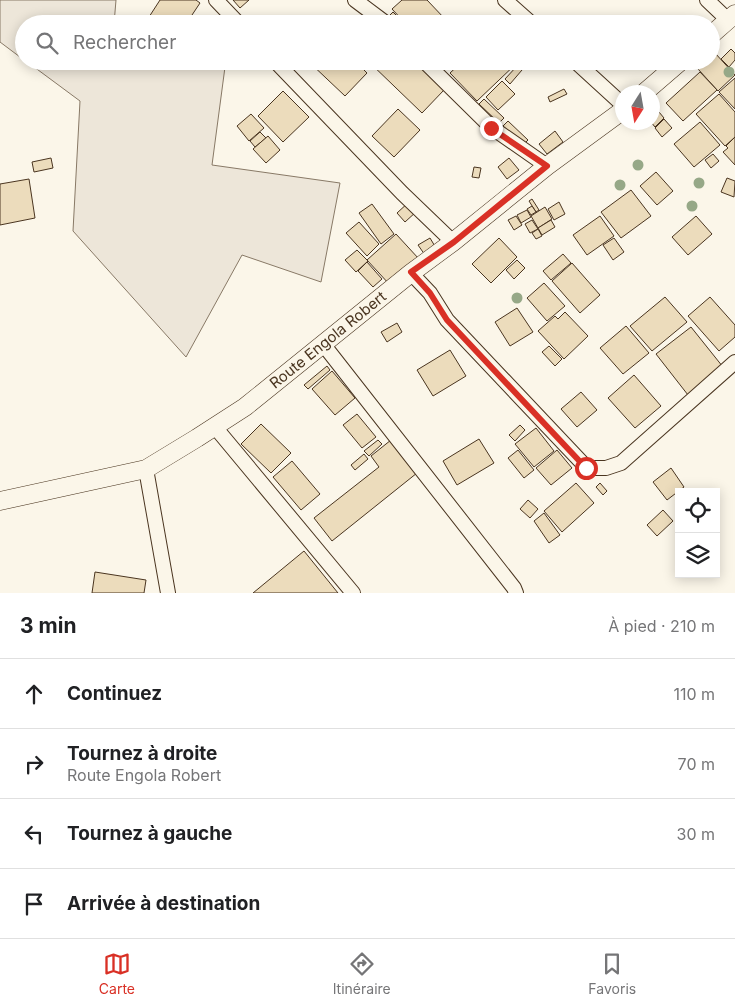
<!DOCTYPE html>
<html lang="fr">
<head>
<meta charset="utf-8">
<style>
  body { margin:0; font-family:Inter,sans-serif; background:#f6f6f6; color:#202124 }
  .controls { position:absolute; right:15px; bottom:15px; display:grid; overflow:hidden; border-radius:0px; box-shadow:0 2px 12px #0003 }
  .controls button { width:45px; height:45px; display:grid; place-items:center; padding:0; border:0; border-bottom:1px solid #e0e0e0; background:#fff; color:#202124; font:25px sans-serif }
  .compass { position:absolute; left:615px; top:85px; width:45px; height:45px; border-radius:50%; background:#fff; box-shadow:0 2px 12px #0003; rotate:191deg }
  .stop { position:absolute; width:15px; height:15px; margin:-11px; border:4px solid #d93025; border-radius:50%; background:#fff }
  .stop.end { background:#d93025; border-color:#fff; box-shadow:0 1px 5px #0008 }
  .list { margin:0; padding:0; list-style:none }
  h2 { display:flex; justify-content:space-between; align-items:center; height:65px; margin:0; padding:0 20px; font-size:21px }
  h2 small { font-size:16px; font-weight:400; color:#757577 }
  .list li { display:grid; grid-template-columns:32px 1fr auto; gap:15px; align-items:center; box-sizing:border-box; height:70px; padding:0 20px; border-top:1px solid #e0e0e0 }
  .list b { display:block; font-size:19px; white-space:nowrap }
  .list p { margin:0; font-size:16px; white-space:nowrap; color:#757577 }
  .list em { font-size:16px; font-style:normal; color:#757577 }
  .icon { flex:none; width:28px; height:28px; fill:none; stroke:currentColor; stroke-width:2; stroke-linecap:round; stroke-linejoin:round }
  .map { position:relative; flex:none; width:735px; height:593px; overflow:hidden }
  .search { position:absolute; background:#fff; box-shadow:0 2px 12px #0003; left:15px; right:15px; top:15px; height:55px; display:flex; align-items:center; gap:12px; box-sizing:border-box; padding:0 18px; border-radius:28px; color:#757577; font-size:19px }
  .sheet { height:345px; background:#fff }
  nav { display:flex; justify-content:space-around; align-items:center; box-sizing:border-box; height:70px; border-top:1px solid #e0e0e0; background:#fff; font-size:14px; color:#757577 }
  nav a { display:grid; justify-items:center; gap:2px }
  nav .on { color:#d93025 }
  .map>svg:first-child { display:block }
  .green { fill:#ede6d9; stroke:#887966 }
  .building { fill:#ecdcbc; stroke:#4a3520 }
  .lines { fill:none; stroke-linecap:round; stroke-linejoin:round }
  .minor-casing { stroke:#4a3520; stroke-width:16 }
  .tertiary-casing { stroke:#4a3520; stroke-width:19 }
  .minor { stroke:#fbf6e9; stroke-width:14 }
  .tertiary { stroke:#fbf6e9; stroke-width:18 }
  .tree { fill:#96a887 }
  .route { stroke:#d93025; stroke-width:6 }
  .labels { text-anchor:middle; stroke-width:4; stroke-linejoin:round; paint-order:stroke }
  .street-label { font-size:15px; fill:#4a3520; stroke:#fbf6e9 }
</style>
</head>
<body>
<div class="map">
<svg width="735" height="593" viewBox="0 0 735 593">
  <rect width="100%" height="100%" fill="#fbf6e9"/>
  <g class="green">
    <polygon points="0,0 116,0 114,24 24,24 24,60 0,42"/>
    <polygon points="26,61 201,61 225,67 212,165 340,183 321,282 242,255 186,357 73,231 80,101"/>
  </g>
  <g class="building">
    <polygon points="160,0 196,0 200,3 186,24 160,24 149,17"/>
    <polygon points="233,0 249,0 240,8"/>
    <polygon points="402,0 427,0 445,19 440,24 406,24 392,9"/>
    <polygon points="393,12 405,24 393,24 387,18"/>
    <polygon points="515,13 525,24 503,24"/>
    <polygon points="731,49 735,53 735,60 729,67 721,59"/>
    <polygon points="715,53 735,75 718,91 698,69 707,61 711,61 711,57"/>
    <polygon points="308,61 355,61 367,73 345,96"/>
    <polygon points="368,61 414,61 444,90 422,113"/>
    <polygon points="448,61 463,61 455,68"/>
    <polygon points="463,61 519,61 477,101 450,73"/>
    <polygon points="517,66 522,70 510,84 505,79"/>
    <polygon points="700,72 717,90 683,121 666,103"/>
    <polygon points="735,78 735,109 719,92"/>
    <polygon points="502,81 515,94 498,110 486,97"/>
    <polygon points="564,89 567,94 550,102 548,97"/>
    <polygon points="283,91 309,117 283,142 258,116"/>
    <polygon points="719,94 735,112 735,137 725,146 696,114"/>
    <polygon points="484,99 504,118 499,123 479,104"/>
    <polygon points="398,109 420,130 394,157 372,136"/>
    <polygon points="659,112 664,118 655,127 651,122 652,118"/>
    <polygon points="251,114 264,128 249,141 237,126"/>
    <polygon points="664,119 672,128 662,137 655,128"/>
    <polygon points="508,121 528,140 523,145 503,126"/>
    <polygon points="700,122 720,145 694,167 674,144"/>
    <polygon points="555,131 563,142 547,154 539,144"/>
    <polygon points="260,132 266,138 255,147 250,141"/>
    <polygon points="268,136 280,150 266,163 253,149"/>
    <polygon points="735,137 735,165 723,152 728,148 726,146"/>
    <polygon points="713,154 719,161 711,168 705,160"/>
    <polygon points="51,158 53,168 34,172 32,162"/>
    <polygon points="509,158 519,170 507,179 498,167"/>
    <polygon points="474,167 481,168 479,178 472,177"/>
    <polygon points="656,172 673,191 657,205 640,186"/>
    <polygon points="727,178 735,181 734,197 721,192"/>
    <polygon points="29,179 35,218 0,225 0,184"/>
    <polygon points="631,190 651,216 621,238 601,212"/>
    <polygon points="532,199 539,210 536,212 529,201"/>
    <polygon points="409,202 417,211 405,222 397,213"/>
    <polygon points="559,202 565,214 554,220 548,209"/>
    <polygon points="372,204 394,234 381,244 359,213"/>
    <polygon points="532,206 536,212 531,215 527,209"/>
    <polygon points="545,207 552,219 538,228 531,216"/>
    <polygon points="527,210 531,217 521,223 517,215"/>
    <polygon points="516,216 522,225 514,230 508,220"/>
    <polygon points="600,216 614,236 587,255 573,235"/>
    <polygon points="696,216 712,234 688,255 672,237"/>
    <polygon points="532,220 538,229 530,233 525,224"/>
    <polygon points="551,220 555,227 542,235 538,228"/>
    <polygon points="359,222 379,244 367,256 346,233"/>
    <polygon points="538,229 542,236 536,239 532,233"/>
    <polygon points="396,234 419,259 390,285 367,260"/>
    <polygon points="430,238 436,248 425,255 418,245"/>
    <polygon points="499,238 517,257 491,283 472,264"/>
    <polygon points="614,238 624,252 613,260 603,245"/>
    <polygon points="357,250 368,261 356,272 345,260"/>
    <polygon points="563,254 571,263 551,280 543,271"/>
    <polygon points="517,260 525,268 514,279 506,270"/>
    <polygon points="367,262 382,279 373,287 358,271"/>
    <polygon points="572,263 600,295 580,313 552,281"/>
    <polygon points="544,283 565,306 547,321 527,298"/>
    <polygon points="665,297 687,322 652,351 630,326"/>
    <polygon points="710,297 735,325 735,337 719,351 688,316"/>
    <polygon points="517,308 533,332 510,346 495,322"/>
    <polygon points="565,312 588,336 564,359 538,331 555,316 558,319"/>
    <polygon points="397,323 402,332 387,342 381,332"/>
    <polygon points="626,326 649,353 623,374 600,348"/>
    <polygon points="691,327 723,367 688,395 656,354"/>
    <polygon points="549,346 562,359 555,366 542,352"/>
    <polygon points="450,350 466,376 433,396 417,370"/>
    <polygon points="327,366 330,370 308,389 304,385"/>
    <polygon points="332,371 355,398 335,415 312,389"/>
    <polygon points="634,375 661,406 635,428 608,398"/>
    <polygon points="581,392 597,410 577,427 561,409"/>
    <polygon points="357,414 376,437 362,448 343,425"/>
    <polygon points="261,424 291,453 271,473 241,444"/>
    <polygon points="520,425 525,430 515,441 509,435"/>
    <polygon points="536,428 554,451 534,467 515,444"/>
    <polygon points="479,439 494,463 457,485 443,461"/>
    <polygon points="378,440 382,444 369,456 364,451"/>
    <polygon points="391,440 417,473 332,541 314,518 379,467 371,456"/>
    <polygon points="518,450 534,470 524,478 508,458"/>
    <polygon points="557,450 572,468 551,485 536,468"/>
    <polygon points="364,454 368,459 355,470 351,465"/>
    <polygon points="292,461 320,494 301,510 273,477"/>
    <polygon points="671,468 684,487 667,500 653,482"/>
    <polygon points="576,483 594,503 562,532 544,511"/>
    <polygon points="600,483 607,491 603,495 596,487"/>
    <polygon points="528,500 538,509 530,518 520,509"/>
    <polygon points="663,510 673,521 657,536 647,525"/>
    <polygon points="544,513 560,535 549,543 534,521"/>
    <polygon points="304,551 338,593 253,593"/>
    <polygon points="95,572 146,580 144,593 92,593"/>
  </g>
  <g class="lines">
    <g class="minor-casing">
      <g id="minor">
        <polyline points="216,0 239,24"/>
        <polyline points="355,0 387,24"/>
        <polyline points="505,0 532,24"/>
        <polyline points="707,0 728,20"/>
        <polyline points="275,61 402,193 453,242"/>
        <polyline points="424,61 491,127 547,166"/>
        <polyline points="575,61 622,104"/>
        <polyline points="411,273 430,293 447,320 587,468 606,468 621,463 735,362"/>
        <polyline points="323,344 514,588 516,593"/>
        <polyline points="215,427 353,593"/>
        <polyline points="146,469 168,593"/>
      </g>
    </g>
    <g class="tertiary-casing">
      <g id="tertiary">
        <polyline points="711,35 735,14"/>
        <polyline points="645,92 681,61"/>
        <polyline points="0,501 146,469 197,438 245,407 411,273 453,242 547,166 622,111"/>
      </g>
    </g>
    <use href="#minor" class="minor"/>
    <use href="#tertiary" class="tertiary"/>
  </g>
  <g class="tree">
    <circle cx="729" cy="72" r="5.5"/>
    <circle cx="638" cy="165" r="5.5"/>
    <circle cx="699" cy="183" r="5.5"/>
    <circle cx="620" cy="185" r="5.5"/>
    <circle cx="692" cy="206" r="5.5"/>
    <circle cx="517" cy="298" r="5.5"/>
  </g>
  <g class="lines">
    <polyline class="route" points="491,128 547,166 454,242 411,272 430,293 447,320 586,468"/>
  </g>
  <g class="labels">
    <g class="street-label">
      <text transform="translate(328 340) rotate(-39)" y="5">Route Engola Robert</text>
    </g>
  </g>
</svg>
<div class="controls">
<button><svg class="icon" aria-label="locate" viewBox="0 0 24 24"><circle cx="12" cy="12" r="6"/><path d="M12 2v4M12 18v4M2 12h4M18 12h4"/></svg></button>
<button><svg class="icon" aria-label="layers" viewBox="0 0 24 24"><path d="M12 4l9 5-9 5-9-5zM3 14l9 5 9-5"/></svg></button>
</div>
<svg class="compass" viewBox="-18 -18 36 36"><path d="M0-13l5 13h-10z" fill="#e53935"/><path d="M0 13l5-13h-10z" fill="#757577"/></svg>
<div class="stop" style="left:586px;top:468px"></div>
<div class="stop end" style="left:491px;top:128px"></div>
<div class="search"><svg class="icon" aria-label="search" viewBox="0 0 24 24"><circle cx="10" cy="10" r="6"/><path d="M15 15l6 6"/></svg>Rechercher</div>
</div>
<section class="sheet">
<h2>3 min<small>À pied · 210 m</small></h2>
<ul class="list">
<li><svg class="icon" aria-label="ahead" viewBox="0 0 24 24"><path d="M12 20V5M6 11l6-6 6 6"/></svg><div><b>Continuez</b></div><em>110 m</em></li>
<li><svg class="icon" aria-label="right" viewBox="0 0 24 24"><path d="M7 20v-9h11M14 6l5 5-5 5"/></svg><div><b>Tournez à droite</b><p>Route Engola Robert</p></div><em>70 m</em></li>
<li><svg class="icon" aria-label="left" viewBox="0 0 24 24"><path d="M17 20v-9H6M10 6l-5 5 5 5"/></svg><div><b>Tournez à gauche</b></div><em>30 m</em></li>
<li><svg class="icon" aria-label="arrive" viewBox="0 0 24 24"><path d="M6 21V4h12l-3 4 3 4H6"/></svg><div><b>Arrivée à destination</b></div></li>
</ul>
</section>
<nav>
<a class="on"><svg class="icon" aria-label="map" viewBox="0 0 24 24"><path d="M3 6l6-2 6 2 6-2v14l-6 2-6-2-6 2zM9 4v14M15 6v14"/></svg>Carte</a>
<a><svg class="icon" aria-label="directions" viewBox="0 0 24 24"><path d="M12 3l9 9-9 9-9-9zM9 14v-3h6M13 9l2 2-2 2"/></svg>Itinéraire</a>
<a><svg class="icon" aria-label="saved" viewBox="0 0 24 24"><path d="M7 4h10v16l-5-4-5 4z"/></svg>Favoris</a>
</nav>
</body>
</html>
